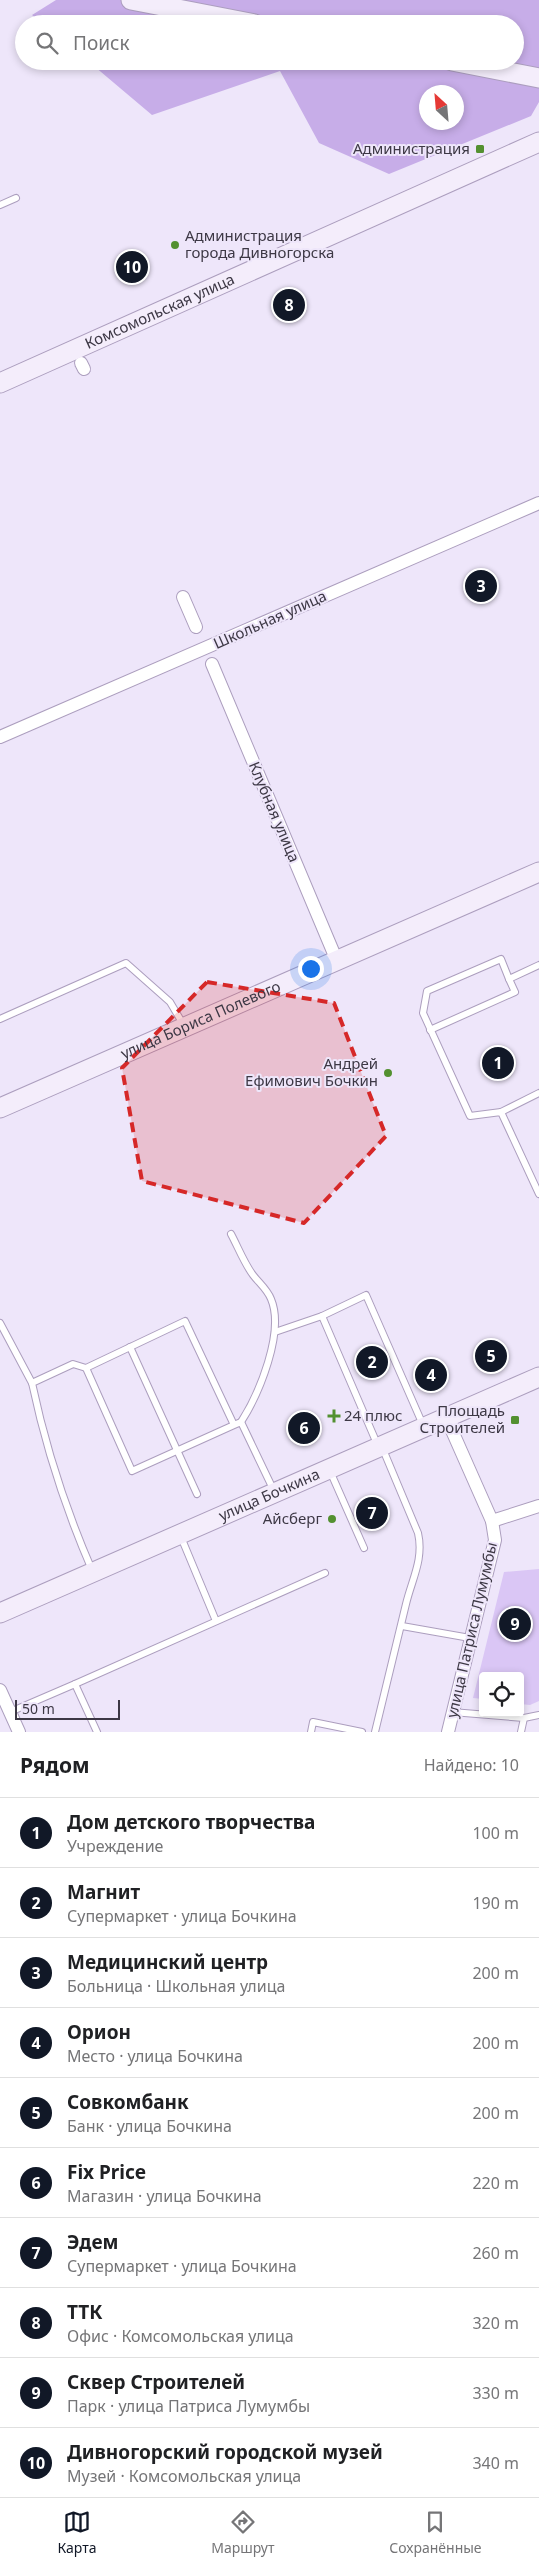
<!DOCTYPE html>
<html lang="ru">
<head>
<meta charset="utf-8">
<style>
  body { margin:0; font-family:"Noto Sans",sans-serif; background:#f2f2f2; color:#202124 }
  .controls { position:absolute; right:15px; bottom:15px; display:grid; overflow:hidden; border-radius:5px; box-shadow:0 2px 8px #0003 }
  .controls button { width:45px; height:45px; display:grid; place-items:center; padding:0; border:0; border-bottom:1px solid #e0e0e0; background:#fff; color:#202124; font:25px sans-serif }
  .compass { position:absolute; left:419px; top:85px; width:45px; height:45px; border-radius:50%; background:#fff; box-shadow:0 2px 8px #0003; rotate:334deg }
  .scale { position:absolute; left:15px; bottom:12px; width:105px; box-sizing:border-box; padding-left:5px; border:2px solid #3d3845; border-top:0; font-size:14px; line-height:18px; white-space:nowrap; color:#3d3845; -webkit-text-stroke:4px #eee6fa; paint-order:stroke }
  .you { position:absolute; left:310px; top:968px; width:18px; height:18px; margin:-12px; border:4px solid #fff; border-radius:50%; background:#1a73e8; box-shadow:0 0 0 8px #1a73e833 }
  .badge { display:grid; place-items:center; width:32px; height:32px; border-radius:50%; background:#111827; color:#fff; font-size:16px; font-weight:700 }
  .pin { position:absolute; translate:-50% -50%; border:2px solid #fff; box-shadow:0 1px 5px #0006 }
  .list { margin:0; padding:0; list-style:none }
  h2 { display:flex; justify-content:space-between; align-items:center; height:65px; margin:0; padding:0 20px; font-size:21px }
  h2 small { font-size:16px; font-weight:400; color:#757577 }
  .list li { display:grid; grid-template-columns:32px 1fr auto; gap:15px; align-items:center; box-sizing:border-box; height:70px; padding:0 20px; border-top:1px solid #e0e0e0 }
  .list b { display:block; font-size:19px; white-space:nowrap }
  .list p { margin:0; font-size:16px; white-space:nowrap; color:#757577 }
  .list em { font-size:16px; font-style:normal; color:#757577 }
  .icon { flex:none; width:28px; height:28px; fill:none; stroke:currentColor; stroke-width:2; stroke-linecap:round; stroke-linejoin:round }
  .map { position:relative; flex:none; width:539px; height:1732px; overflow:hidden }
  .search { position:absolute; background:#fff; box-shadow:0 2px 8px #0003; left:15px; right:15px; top:15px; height:55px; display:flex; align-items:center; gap:12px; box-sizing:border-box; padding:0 18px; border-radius:28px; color:#757577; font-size:19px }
  .sheet { height:765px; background:#fff }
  nav { display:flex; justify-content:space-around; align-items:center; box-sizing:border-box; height:70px; border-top:1px solid #e0e0e0; background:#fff; font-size:14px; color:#757577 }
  nav a { display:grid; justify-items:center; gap:2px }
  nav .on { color:#111827 }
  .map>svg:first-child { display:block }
  .green { fill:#dac6f5 }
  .forest { fill:#c7ade8; fill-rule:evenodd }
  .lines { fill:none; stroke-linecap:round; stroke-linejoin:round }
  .lane-casing { stroke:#ac9ebe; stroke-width:8 }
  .street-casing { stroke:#ac9ebe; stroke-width:14 }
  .secondary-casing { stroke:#ac9ebe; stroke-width:21 }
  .lane { stroke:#fff; stroke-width:6 }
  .street { stroke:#fff; stroke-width:12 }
  .secondary { stroke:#f4edfb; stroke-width:19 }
  .marked { fill:#d62828; fill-opacity:0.2; stroke:#d62828; stroke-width:4; stroke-dasharray:10 6; stroke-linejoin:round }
  .poi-dot { fill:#539030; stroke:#eee6fa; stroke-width:2 }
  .labels { text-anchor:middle; stroke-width:4; stroke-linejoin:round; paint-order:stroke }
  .poi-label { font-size:15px; fill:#3d3845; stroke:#eee6fa; text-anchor:end }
  .street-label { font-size:15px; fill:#3d3845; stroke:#eee6fa }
</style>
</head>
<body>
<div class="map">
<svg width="539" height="1732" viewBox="0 0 539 1732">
  <rect width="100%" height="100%" fill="#eee6fa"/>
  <polygon class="green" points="539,1569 539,1701 530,1705 520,1704 520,1676 483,1676 483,1699 473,1698 504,1572"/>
  <path class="forest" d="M56,0H539V102L531,116L389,174L319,143L280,71L152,115L88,61H515V24H43L32,15ZM426,92H456V122H426Z"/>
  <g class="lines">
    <g class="lane-casing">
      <g id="lane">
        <polyline points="0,205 16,198"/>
        <polyline points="539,965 509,979 501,959 427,991 423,1013 470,1116 501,1112 539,1194"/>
        <polyline points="0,1019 126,963 170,1002 183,1024"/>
        <polyline points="430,1030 515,992 509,979"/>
        <polyline points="501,1112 539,1093"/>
        <path d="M231,1234C238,1247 244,1263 253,1275C259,1283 267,1289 271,1299C285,1332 259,1394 241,1422"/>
        <polyline points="0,1323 32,1383"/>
        <polyline points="275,1332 322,1316"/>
        <polyline points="130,1347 197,1494"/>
        <path d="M86,1368L73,1364L32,1383C46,1449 65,1508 92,1570"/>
        <polyline points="234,1425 185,1321 86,1368 132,1471 234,1425 241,1422 274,1491"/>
        <polyline points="378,1446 322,1316 366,1295 423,1425"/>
        <polyline points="330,1471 364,1548"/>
        <polyline points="181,1537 216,1621"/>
        <polyline points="402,1626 470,1638"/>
        <polyline points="75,1684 325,1573"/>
        <polyline points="10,1712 75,1684 97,1732"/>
        <polyline points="452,1712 524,1718 539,1715"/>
        <polyline points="311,1732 313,1722 362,1732"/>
        <path d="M375,1732C385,1689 396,1647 406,1604C412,1579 424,1559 418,1533L382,1447"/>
        <polyline points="521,1732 524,1718"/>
      </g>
    </g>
    <g class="street-casing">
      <g id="street">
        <polyline points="81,363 84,369"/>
        <polyline points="183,597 196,627"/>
        <polyline points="212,664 337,961"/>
        <polyline points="0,737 539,503"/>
        <polyline points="446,1417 492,1521 495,1540 448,1732"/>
        <polyline points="492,1521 539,1506"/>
        <polyline points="0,1690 19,1732"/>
      </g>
    </g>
    <g class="secondary-casing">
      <g id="secondary">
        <polyline points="131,0 255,24"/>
        <polyline points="452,61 539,78"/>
        <path id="s1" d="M0,383L539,142"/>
        <path id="s2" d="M0,1108L539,872"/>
        <path id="s3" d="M0,1613L539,1377"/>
      </g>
    </g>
    <use href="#lane" class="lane"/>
    <use href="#street" class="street"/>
    <use href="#secondary" class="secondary"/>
  </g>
  <path class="marked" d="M207,982L334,1003L386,1136L304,1223L142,1181L122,1068Z"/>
  <g class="poi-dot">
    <rect x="475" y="144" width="10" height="10" rx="2.5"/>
    <circle cx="175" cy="245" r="5"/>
    <circle cx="388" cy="1073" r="5"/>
    <path d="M331.5 1408.5h5v5h5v5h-5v5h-5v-5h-5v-5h5z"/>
    <rect x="510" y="1415" width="10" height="10" rx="2.5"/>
    <circle cx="332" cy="1519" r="5"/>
  </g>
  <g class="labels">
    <g class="poi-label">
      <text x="470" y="154">Администрация</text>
      <text x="185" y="241" text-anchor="start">Администрация<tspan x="185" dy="17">города Дивногорска</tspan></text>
      <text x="378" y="1069">Андрей<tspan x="378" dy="17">Ефимович Бочкин</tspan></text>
      <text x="505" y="1416">Площадь<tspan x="505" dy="17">Строителей</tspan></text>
      <text x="344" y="1421" text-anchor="start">24 плюс</text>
      <text x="322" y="1524">Айсберг</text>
    </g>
    <g class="street-label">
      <text dy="5" stroke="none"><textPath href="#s1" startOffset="175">Комсомольская улица</textPath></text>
      <text transform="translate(270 620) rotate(-24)" y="5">Школьная улица</text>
      <text transform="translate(274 812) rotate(67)" y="5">Клубная улица</text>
      <text dy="5" stroke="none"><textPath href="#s2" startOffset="219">улица Бориса Полевого</textPath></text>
      <text dy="5" stroke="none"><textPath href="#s3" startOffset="294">улица Бочкина</textPath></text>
      <text transform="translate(472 1630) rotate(-77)" y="5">улица Патриса Лумумбы</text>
    </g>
  </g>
</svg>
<div class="controls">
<button><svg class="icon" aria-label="locate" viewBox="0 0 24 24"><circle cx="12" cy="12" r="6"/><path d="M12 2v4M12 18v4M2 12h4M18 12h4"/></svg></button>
</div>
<svg class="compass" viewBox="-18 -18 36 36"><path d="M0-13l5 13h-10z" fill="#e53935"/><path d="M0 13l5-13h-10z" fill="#757577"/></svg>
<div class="scale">50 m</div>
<div class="you"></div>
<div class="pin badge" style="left:498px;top:1063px">1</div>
<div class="pin badge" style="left:372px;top:1362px">2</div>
<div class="pin badge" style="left:481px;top:586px">3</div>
<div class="pin badge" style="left:431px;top:1375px">4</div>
<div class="pin badge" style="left:491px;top:1356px">5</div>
<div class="pin badge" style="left:304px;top:1428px">6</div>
<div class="pin badge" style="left:372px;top:1513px">7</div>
<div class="pin badge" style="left:289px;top:305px">8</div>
<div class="pin badge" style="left:515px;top:1624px">9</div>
<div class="pin badge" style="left:132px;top:267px">10</div>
<div class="search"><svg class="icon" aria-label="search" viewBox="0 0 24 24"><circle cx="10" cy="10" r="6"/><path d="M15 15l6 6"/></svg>Поиск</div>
</div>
<section class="sheet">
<h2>Рядом<small>Найдено: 10</small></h2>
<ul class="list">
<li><span class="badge">1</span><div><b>Дом детского творчества</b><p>Учреждение</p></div><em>100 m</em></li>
<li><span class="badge">2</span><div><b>Магнит</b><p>Супермаркет · улица Бочкина</p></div><em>190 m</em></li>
<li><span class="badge">3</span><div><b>Медицинский центр</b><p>Больница · Школьная улица</p></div><em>200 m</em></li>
<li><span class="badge">4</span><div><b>Орион</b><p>Место · улица Бочкина</p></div><em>200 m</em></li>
<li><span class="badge">5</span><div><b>Совкомбанк</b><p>Банк · улица Бочкина</p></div><em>200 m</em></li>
<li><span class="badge">6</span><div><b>Fix Price</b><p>Магазин · улица Бочкина</p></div><em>220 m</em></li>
<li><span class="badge">7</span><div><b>Эдем</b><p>Супермаркет · улица Бочкина</p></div><em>260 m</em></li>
<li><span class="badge">8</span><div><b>ТТК</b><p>Офис · Комсомольская улица</p></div><em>320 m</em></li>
<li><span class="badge">9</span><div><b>Сквер Строителей</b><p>Парк · улица Патриса Лумумбы</p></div><em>330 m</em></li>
<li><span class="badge">10</span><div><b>Дивногорский городской музей</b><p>Музей · Комсомольская улица</p></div><em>340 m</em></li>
</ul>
</section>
<nav>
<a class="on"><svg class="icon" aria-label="map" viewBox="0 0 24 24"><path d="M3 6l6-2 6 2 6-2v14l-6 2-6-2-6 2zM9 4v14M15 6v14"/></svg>Карта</a>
<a><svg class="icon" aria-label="directions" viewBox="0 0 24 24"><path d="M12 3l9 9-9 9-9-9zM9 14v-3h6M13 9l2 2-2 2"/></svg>Маршрут</a>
<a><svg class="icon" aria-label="saved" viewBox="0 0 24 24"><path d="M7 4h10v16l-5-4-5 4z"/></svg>Сохранённые</a>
</nav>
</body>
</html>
